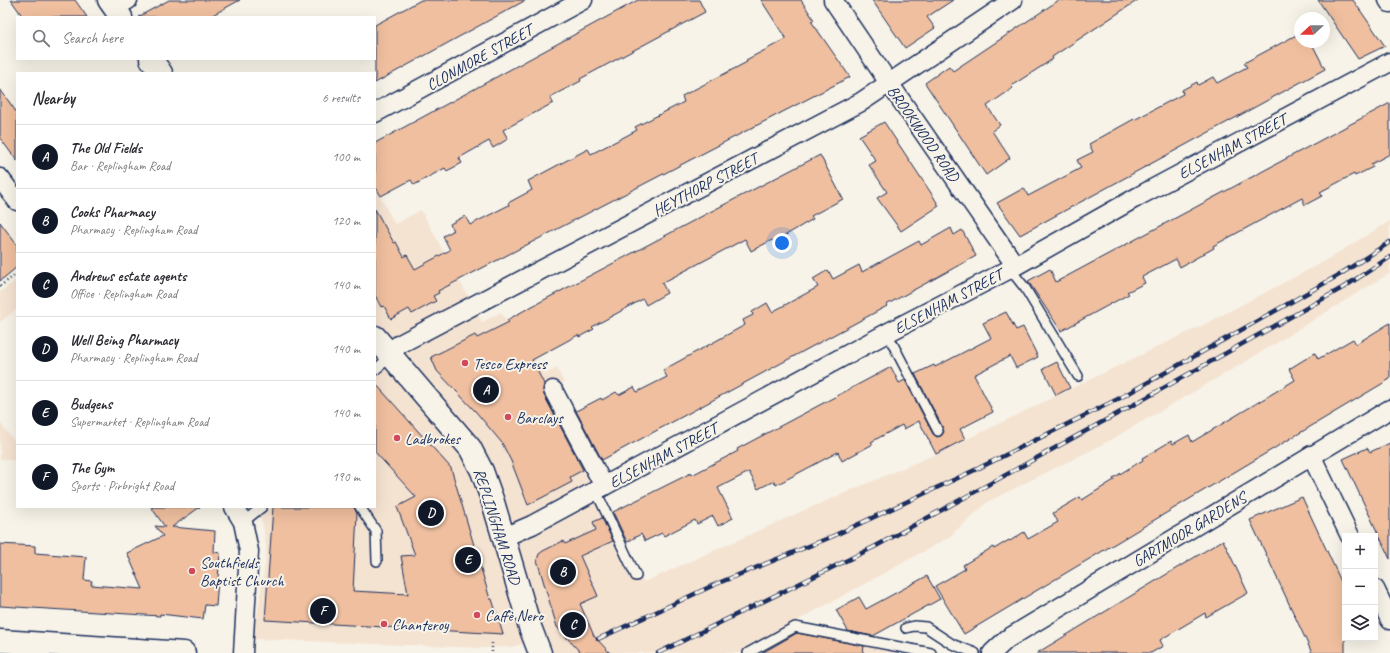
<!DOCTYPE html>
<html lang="en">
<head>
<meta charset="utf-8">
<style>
  body { margin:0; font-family:Caveat,sans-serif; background:#f2f2f3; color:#2b2b33 }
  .controls { position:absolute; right:12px; bottom:12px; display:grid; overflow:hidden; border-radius:0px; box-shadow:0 4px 16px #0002 }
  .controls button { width:36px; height:36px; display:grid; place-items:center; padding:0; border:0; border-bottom:1px solid #e1e1e2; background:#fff; color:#2b2b33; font:20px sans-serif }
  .compass { position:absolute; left:1294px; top:12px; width:36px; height:36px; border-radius:50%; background:#fff; box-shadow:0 4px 16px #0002; rotate:248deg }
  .you { position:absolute; left:782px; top:243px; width:14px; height:14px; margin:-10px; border:3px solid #fff; border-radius:50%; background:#1a73e8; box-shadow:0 0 0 6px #1a73e833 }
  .badge { display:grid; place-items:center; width:26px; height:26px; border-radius:50%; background:#111827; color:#fff; font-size:13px; font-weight:700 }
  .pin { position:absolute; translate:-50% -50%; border:2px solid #fff; box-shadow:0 1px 4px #0006 }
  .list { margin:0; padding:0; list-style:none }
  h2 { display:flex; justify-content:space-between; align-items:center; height:52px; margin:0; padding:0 16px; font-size:17px }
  h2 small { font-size:13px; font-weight:400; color:#7c7c81 }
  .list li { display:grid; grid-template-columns:26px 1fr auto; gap:12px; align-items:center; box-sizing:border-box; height:64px; padding:0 16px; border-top:1px solid #e1e1e2 }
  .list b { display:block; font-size:15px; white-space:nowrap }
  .list p { margin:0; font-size:13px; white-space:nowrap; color:#7c7c81 }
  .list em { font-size:13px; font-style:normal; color:#7c7c81 }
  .icon { flex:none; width:22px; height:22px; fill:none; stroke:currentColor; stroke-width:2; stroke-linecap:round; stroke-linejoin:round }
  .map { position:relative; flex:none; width:1390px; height:653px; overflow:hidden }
  .search { position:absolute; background:#fff; box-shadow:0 4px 16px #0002; left:16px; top:16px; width:360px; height:44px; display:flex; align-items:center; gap:10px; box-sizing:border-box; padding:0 14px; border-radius:0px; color:#7c7c81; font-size:15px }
  .panel { position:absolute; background:#fff; box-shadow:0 4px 16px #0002; left:16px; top:72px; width:360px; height:436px; border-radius:0px }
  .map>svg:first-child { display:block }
  .built { fill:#f5e3d2 }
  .building { fill:#efbf9f; stroke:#1b2f5e }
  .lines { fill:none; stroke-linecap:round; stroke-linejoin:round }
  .service-casing { stroke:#1b2f5e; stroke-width:12 }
  .minor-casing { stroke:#1b2f5e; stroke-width:21 }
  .tertiary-casing { stroke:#1b2f5e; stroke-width:25 }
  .path { stroke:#1b2f5e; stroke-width:2.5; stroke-dasharray:1 3; stroke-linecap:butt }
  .service { stroke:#f7f3e8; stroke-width:9 }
  .minor { stroke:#f7f3e8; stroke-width:18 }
  .tertiary { stroke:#f7f3e8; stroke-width:22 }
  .rail-casing { stroke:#1b2f5e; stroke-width:4.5 }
  .rail { stroke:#f7f3e8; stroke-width:3; stroke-dasharray:9; stroke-linecap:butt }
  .poi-dot { fill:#d1495b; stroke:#f7f3e8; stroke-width:1.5 }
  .labels { text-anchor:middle; stroke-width:4; stroke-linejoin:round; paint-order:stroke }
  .street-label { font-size:16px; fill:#1b2f5e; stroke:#f7f3e8 }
  .poi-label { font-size:16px; fill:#1b2f5e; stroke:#f7f3e8; text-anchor:start }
</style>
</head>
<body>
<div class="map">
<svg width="1390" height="653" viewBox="0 0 1390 653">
  <rect width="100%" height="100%" fill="#f7f3e8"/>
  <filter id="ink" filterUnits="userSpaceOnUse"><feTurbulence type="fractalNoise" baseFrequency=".025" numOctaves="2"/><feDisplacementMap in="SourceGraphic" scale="8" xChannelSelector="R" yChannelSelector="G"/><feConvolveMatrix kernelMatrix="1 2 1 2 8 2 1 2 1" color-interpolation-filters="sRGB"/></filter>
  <g filter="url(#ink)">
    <g class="built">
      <polygon points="375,187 395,224 421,210 482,322 501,312 546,374 557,368 564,383 556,388 590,472 644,582 807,509 936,454 1209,322 1321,263 1390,221 1390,273 1245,362 1100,446 989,501 948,538 795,622 945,653 553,653 544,637 512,647 480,648 253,639 265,565 266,547 263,525 256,507 375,507"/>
      <polygon points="17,280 17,309 0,322 0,292"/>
      <polygon points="0,423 17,444 17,461 0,459"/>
    </g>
    <g class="building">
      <polygon points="11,0 75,0 87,17 23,17"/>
      <polygon points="169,0 240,0 209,17 138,17"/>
      <polygon points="421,0 526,0 375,83 375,25"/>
      <polygon points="638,0 699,0 705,12 580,79 581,81 550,97 553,103 503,130 508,139 493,148 489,141 459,158 462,163 447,171 445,168 414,185 411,180 381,196 375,186 375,143"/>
      <polygon points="761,0 801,0 814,20 811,21 850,77 438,291 439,293 433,296 436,301 412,314 409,309 391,319 384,306 381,307 375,295 375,209 394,243 396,242 404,257 407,255 415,269 450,250 443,236 453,231 450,224 465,216 470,225 509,205 508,203 532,190 528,181 588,149 591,154 626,136 637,130 635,127 684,102 682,96 747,62 746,60 786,39"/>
      <polygon points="872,0 953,0 927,17 935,28 905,48"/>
      <polygon points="1059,0 1138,0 1052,57 1053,59 1011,86 1013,88 987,106 1000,125 992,131 1010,158 986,175 925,83 949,66 953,71"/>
      <polygon points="1318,0 1353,0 1385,46 1358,59"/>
      <polygon points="1300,33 1300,42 1311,42 1325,69 1020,235 997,203 1024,188 1028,196 1081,168 1077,160 1093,152 1089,144 1134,119 1134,120 1183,94 1182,90 1197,82 1198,85 1213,77 1217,83 1247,67 1244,63"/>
      <polygon points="0,89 17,113 17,161 0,138"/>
      <polygon points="1390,103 1390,154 1371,164 1373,167 1355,176 1354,174 1320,192 1322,196 1305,205 1302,198 1213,246 1214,248 1180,267 1176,259 1142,277 1145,283 1127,292 1129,294 1061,331 1028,281 1050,269 1056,282"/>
      <polygon points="884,122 933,196 939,206 901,231 877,198 887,192 869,165 876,161 859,136"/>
      <polygon points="820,155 843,199 811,216 813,219 774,242 772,240 751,251 745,239 662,283 667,293 646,305 643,299 592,327 594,329 579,337 578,335 532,360 544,384 543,389 544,395 583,470 570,477 572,482 528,505 511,461 502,443 476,412 437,371 431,357 475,335 477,338 509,322 507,320 525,310 708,213"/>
      <polygon points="0,222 17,245 17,267 0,281"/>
      <polygon points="951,228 954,235 962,230 976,256 886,305 887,306 602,460 576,411 601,398 602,400 616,392 619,395 634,387 637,392 667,377 663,370 745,325 743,320 753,315 752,312 767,303 772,312 818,287 813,279 828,270 833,279 859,265 862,272 919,241 921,245"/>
      <polygon points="1006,312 1016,330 1023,327 1038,357 1016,368 1010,356 974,375 993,412 960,429 965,439 936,454 919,421 904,429 902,425 871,442 873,444 842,461 838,452 776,485 774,481 758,489 749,472 718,488 733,518 718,526 713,516 697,524 695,520 664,536 662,533 645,541 641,534 627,542 613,512 691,473 692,475 738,451 737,449 891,367 899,383 905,380 933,434 937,437 941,436 944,432 943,428 915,374 934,365 935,367 991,338 983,323"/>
      <polygon points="1390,323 1390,379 964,634 935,586 965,569 963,565 993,547 994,549 1009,540 1010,541 1024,532 1028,539 1058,522 1053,513 1080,497 1082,500 1114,480 1113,478 1143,460 1142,458 1156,450 1171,441 1173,444 1189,435 1192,442 1252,406 1295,380 1289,369 1315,353 1318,359 1353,339 1356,344"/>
      <polygon points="1057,362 1070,388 1056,395 1043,369"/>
      <polygon points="375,383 451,468 490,599 492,599 503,634 265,620 273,507 354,507 357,514 353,591 408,594 401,556 415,555 397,507 416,497 375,452"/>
      <polygon points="1390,443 1390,559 1343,459 1367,448 1370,452"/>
      <polygon points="1302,497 1345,590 1345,653 1312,653 1250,520"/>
      <polygon points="151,507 200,507 172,527 215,531 214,552 220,553 216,606 205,605 203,619 160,614 160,616 0,606 0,544 35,546 35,553 86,557 84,580 92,581 91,585 143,589 127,553 163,536 155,526 165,527"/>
      <polygon points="602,518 613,541 580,556 598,596 580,604 594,636 610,653 581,653 557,627 537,560 539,554 543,551 563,541 565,544 596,530 593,522"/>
      <polygon points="1223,540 1248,593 1206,617 1205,613 1160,640 1163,646 1151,653 1037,653"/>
      <polygon points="927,576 940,599 873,636 848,631 836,610 859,597 866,609"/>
      <polygon points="797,633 864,646 863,653 762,653"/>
    </g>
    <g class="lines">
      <g class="service-casing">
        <g id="service">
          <polyline points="1010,269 1025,288 1078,376"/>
          <polyline points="887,333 938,431"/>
          <polyline points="375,370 391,356"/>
          <polyline points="596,491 636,576"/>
          <polyline points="360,507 376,531 377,561"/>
          <polyline points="243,522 262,507"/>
          <polyline points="906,628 914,626 926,627 952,644 975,653"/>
          <polyline points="748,653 795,627 931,653"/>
        </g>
      </g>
      <g class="minor-casing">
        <g id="minor">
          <polyline points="833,0 889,83 1015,265"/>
          <polyline points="1388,0 1390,3"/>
          <polyline points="115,7 128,0"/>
          <polyline points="375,113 583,0"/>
          <polyline points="0,178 17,201"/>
          <polyline points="388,352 400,344 861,102 1013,0"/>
          <polyline points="553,390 604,486"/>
          <polyline points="1311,455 1350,536"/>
          <polyline points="234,507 243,522 249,551 243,653"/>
          <polyline points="504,537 532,525 887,333 1010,269 1139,196 1390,62"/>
          <polyline points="1375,589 1390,620"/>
          <polyline points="992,653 1007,639 1390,409"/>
        </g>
      </g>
      <g class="tertiary-casing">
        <g id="tertiary">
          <polyline points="109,0 121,17"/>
          <polyline points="151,59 161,73"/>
          <polyline points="375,337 470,448 482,471 493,502 530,627 540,653"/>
          <polyline points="0,641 184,653"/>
        </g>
      </g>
      <g class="path">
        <polyline points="0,286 17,274"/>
        <polyline points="492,652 492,641"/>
      </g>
      <use href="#service" class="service"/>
      <use href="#minor" class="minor"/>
      <use href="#tertiary" class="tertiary"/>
      <g class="rail-casing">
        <g id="rail">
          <polyline points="598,639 716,584 831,537 977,469 1120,398 1339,275 1390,242"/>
          <polyline points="658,653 876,546 1126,409 1344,287 1390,257"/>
        </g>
      </g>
      <use href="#rail" class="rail"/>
    </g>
  </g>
  <g class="poi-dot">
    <circle cx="465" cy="363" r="4"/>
    <circle cx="508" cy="417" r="4"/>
    <circle cx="397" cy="438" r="4"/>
    <circle cx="192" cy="571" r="4"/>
    <circle cx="477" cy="615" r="4"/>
    <circle cx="384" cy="624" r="4"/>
  </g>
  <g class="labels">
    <g class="street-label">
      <text transform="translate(479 57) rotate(-29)" y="6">CLONMORE STREET</text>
      <text transform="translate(924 133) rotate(55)" y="6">BROOKWOOD ROAD</text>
      <text transform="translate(1232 146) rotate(-28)" y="6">ELSENHAM STREET</text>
      <text transform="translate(705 184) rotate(-28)" y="6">HEYTHORP STREET</text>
      <text transform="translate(948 301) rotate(-28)" y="6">ELSENHAM STREET</text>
      <text transform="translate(663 455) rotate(-28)" y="6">ELSENHAM STREET</text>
      <text transform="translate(498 526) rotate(72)" y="6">REPLINGHAM ROAD</text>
      <text transform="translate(1189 529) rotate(-31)" y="6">GARTMOOR GARDENS</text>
    </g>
    <g class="poi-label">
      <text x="473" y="369">Tesco Express</text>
      <text x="516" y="423">Barclays</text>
      <text x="405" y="444">Ladbrokes</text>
      <text x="200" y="568">Southfields<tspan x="200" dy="18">Baptist Church</tspan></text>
      <text x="485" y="621">Caffè Nero</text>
      <text x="392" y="630">Chanteroy</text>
    </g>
  </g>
</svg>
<div class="controls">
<button>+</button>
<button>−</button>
<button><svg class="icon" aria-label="layers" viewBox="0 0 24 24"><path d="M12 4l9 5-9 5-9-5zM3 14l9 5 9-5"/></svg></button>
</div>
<svg class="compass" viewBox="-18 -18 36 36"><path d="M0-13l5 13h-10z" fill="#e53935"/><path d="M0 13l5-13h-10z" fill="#7c7c81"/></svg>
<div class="you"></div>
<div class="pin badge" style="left:486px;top:390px">A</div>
<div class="pin badge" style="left:563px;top:572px">B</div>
<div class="pin badge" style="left:573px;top:625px">C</div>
<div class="pin badge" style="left:431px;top:513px">D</div>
<div class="pin badge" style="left:468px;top:560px">E</div>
<div class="pin badge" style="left:323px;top:611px">F</div>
<div class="search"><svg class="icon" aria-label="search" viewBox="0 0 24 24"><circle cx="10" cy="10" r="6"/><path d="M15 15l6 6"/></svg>Search here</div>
<section class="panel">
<h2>Nearby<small>6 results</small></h2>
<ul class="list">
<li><span class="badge">A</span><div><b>The Old Fields</b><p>Bar · Replingham Road</p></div><em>100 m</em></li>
<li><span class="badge">B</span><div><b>Cooks Pharmacy</b><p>Pharmacy · Replingham Road</p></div><em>120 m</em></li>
<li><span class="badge">C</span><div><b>Andrews estate agents</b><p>Office · Replingham Road</p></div><em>140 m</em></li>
<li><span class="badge">D</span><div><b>Well Being Pharmacy</b><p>Pharmacy · Replingham Road</p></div><em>140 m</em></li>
<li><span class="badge">E</span><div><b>Budgens</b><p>Supermarket · Replingham Road</p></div><em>140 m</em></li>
<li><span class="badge">F</span><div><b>The Gym</b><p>Sports · Pirbright Road</p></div><em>190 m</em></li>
</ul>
</section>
</div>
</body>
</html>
